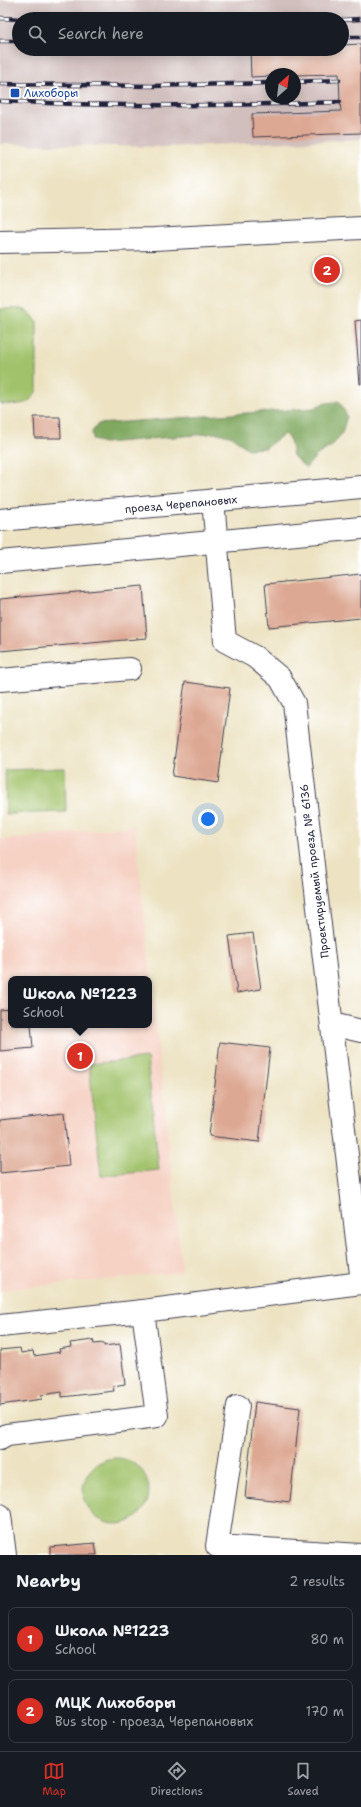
<!DOCTYPE html>
<html lang="en">
<head>
<meta charset="utf-8">
<style>
  body { margin:0; font-family:"Shantell Sans",sans-serif; background:#20242c; color:#f1f3f6 }
  .compass { position:absolute; left:265px; top:68px; width:36px; height:36px; border-radius:50%; background:#171b24; box-shadow:0 2px 10px #0003; rotate:28deg }
  .you { position:absolute; left:208px; top:819px; width:14px; height:14px; margin:-10px; border:3px solid #fff; border-radius:50%; background:#1a73e8; box-shadow:0 0 0 6px #1a73e833 }
  .badge { display:grid; place-items:center; width:26px; height:26px; border-radius:50%; background:#d93025; color:#fff; font-size:13px; font-weight:700 }
  .pin { position:absolute; translate:-50% -50%; border:2px solid #fff; box-shadow:0 1px 4px #0006 }
  .popup { position:absolute; left:8px; top:976px; width:144px; height:52px; box-sizing:border-box; display:grid; place-content:center; border-radius:8px; background:#171b24; filter:drop-shadow(0 1px 3px #0005); font-size:13px; white-space:nowrap; color:#9ea1a6 }
  .popup b { font-size:15px; color:#f1f3f6 }
  .popup::after { content:''; position:absolute; left:50%; top:100%; margin-left:-8px; border:8px solid transparent; border-top-color:#171b24 }
  .list { margin:0; padding:0; list-style:none }
  h2 { display:flex; justify-content:space-between; align-items:center; height:52px; margin:0; padding:0 16px; font-size:17px }
  h2 small { font-size:13px; font-weight:400; color:#9ea1a6 }
  .list li { display:grid; grid-template-columns:26px 1fr auto; gap:12px; align-items:center; box-sizing:border-box; height:64px; margin:0 8px 8px; padding:0 8px; border:1px solid #363941; border-radius:8px }
  .list b { display:block; font-size:15px; white-space:nowrap }
  .list p { margin:0; font-size:13px; white-space:nowrap; color:#9ea1a6 }
  .list em { font-size:13px; font-style:normal; color:#9ea1a6 }
  .icon { flex:none; width:22px; height:22px; fill:none; stroke:currentColor; stroke-width:2; stroke-linecap:round; stroke-linejoin:round }
  .map { position:relative; flex:none; width:361px; height:1555px; overflow:hidden }
  .search { position:absolute; background:#171b24; box-shadow:0 2px 10px #0003; left:12px; right:12px; top:12px; height:44px; display:flex; align-items:center; gap:10px; box-sizing:border-box; padding:0 14px; border-radius:22px; color:#9ea1a6; font-size:15px }
  .sheet { height:196px; background:#171b24 }
  nav { display:flex; justify-content:space-around; align-items:center; box-sizing:border-box; height:56px; border-top:1px solid #363941; background:#171b24; font-size:11px; color:#9ea1a6 }
  nav a { display:grid; justify-items:center; gap:2px }
  nav .on { color:#d93025 }
  .map>svg:first-child { display:block }
  .built { fill:#f6d2c4; fill-rule:evenodd }
  .industrial { fill:#d1bfbe; fill-rule:evenodd }
  .green { fill:#a1c26b; stroke:#627253 }
  .forest { fill:#80a85f; stroke:#51654d }
  .building { fill:#dda893 }
  .lines { fill:none; stroke-linecap:round; stroke-linejoin:round }
  .minor-casing { stroke:#403f4f; stroke-width:24 }
  .minor { stroke:#fff; stroke-width:22 }
  .rail-casing { stroke:#22223b; stroke-width:4.5 }
  .rail { stroke:#fff; stroke-width:3; stroke-dasharray:9; stroke-linecap:butt }
  .transit-dot { fill:#1a4fb4; stroke:#fff; stroke-width:1.5 }
  .labels { text-anchor:middle; stroke-width:4; stroke-linejoin:round; paint-order:stroke }
  .transit-label { font-size:11px; fill:#164399; stroke:#fff; text-anchor:start }
  .street-label { font-size:11px; fill:#22223b; stroke:#fff }
</style>
</head>
<body>
<div class="map">
<svg width="361" height="1555" viewBox="0 0 361 1555">
  <rect width="100%" height="100%" fill="#fff"/>
  <filter id="ink" filterUnits="userSpaceOnUse"><feTurbulence type="fractalNoise" baseFrequency=".025" numOctaves="2"/><feDisplacementMap in="SourceGraphic" scale="8" xChannelSelector="R" yChannelSelector="G"/><feConvolveMatrix kernelMatrix="1 2 1 2 8 2 1 2 1" color-interpolation-filters="sRGB"/></filter>
  <filter id="wash" filterUnits="userSpaceOnUse"><feTurbulence type="fractalNoise" baseFrequency=".012" numOctaves="4" result="noise"/><feDisplacementMap in="SourceGraphic" scale="16" xChannelSelector="R" yChannelSelector="G"/><feGaussianBlur stdDeviation="0.9" result="paint"/><feColorMatrix in="noise" values="0 0 0 0 0 0 0 0 0 0 0 0 0 0 0 0 0 1.4 0 .05"/><feComposite in="paint" operator="in"/></filter>
  <g filter="url(#wash)">
    <rect width="100%" height="100%" fill="#ede3c3"/>
    <path class="built" d="M135,826L182,1272L0,1290V840ZM11,979H149V1025H11Z"/>
    <path class="industrial" d="M0,0H361V139L164,147L0,144ZM19,19H342V49H19ZM271,74H295V98H271Z"/>
    <g class="green">
      <path d="M0,309C17,309 27,305 37,322V390C29,408 17,404 0,404Z"/>
      <polygon points="65,768 66,812 6,814 5,770"/>
      <polygon points="147,1058 159,1170 101,1176 89,1064"/>
      <circle cx="116" cy="1491" r="33"/>
    </g>
    <polygon class="forest" points="339,401 347,416 342,433 332,446 317,455 306,468 293,456 290,440 284,434 265,448 248,449 233,437 218,433 104,443 93,440 92,432 98,424 314,408 322,404"/>
    <g id="blocks">
      <g class="building">
        <polygon points="361,44 361,133 253,137 252,114 341,111 340,102 339,74 295,75 295,74 271,74 271,76 251,77 250,49 342,49 342,45"/>
        <polygon points="361,320 361,384 360,384 355,321"/>
        <polygon points="34,417 60,417 61,438 35,438"/>
        <polygon points="361,574 361,618 269,627 265,584"/>
        <polygon points="143,586 147,638 0,651 0,599"/>
        <polygon points="185,682 230,688 218,783 172,776"/>
        <polygon points="253,933 261,989 237,993 229,936"/>
        <polygon points="11,1009 11,1025 31,1025 33,1048 0,1051 0,1010"/>
        <polygon points="220,1042 270,1048 259,1142 209,1136"/>
        <polygon points="64,1113 69,1166 0,1173 0,1120"/>
        <polygon points="93,1340 94,1344 104,1343 104,1346 120,1344 125,1384 113,1386 114,1391 62,1397 62,1392 41,1395 42,1399 0,1405 0,1350 20,1348 21,1353 33,1351 34,1356 60,1352 59,1349 71,1347 70,1343"/>
        <polygon points="255,1402 300,1408 290,1502 245,1497"/>
        <polygon points="95,1543 97,1555 50,1555 50,1547"/>
      </g>
    </g>
  </g>
  <g filter="url(#ink)">
    <use href="#blocks" fill-opacity="0" stroke="#403f4f" stroke-width="1"/>
    <g class="lines">
      <g class="minor-casing">
        <g id="minor">
          <polyline points="0,242 154,239 361,228"/>
          <polyline points="213,500 225,641 255,657 280,678 294,703 361,1274"/>
          <polyline points="0,520 361,487"/>
          <polyline points="0,562 361,528"/>
          <polyline points="0,680 130,669"/>
          <polyline points="332,1024 361,1031"/>
          <polyline points="0,1326 143,1311 361,1283"/>
          <polyline points="238,1406 217,1546 361,1555"/>
          <polyline points="0,1439 7,1435 157,1416 143,1311"/>
          <polyline points="0,1515 5,1555"/>
        </g>
      </g>
      <use href="#minor" class="minor"/>
      <g class="rail-casing">
        <g id="rail">
          <polyline points="0,18 20,19"/>
          <polyline points="342,20 361,19"/>
          <polyline points="342,37 361,37"/>
          <polyline points="0,41 19,41"/>
          <polyline points="295,82 339,80"/>
          <polyline points="0,84 151,86 271,83"/>
          <path d="M0,101C113,107 227,106 340,102"/>
        </g>
      </g>
      <use href="#rail" class="rail"/>
    </g>
  </g>
  <rect class="transit-dot" x="10" y="88" width="10" height="10" rx="2"/>
  <g class="labels">
    <g class="transit-label">
      <text x="24" y="97">Лихоборы</text>
    </g>
    <g class="street-label">
      <text transform="translate(181 504) rotate(-5)" y="4">проезд Черепановых</text>
      <text transform="translate(314 871) rotate(-97)" y="4">Проектируемый проезд № 6136</text>
    </g>
  </g>
</svg>
<svg class="compass" viewBox="-18 -18 36 36"><path d="M0-13l5 13h-10z" fill="#e53935"/><path d="M0 13l5-13h-10z" fill="#9ea1a6"/></svg>
<div class="you"></div>
<div class="pin badge" style="left:80px;top:1056px">1</div>
<div class="popup"><b>Школа №1223</b>School</div>
<div class="pin badge" style="left:327px;top:270px">2</div>
<div class="search"><svg class="icon" aria-label="search" viewBox="0 0 24 24"><circle cx="10" cy="10" r="6"/><path d="M15 15l6 6"/></svg>Search here</div>
</div>
<section class="sheet">
<h2>Nearby<small>2 results</small></h2>
<ul class="list">
<li><span class="badge">1</span><div><b>Школа №1223</b><p>School</p></div><em>80 m</em></li>
<li><span class="badge">2</span><div><b>МЦК Лихоборы</b><p>Bus stop · проезд Черепановых</p></div><em>170 m</em></li>
</ul>
</section>
<nav>
<a class="on"><svg class="icon" aria-label="map" viewBox="0 0 24 24"><path d="M3 6l6-2 6 2 6-2v14l-6 2-6-2-6 2zM9 4v14M15 6v14"/></svg>Map</a>
<a><svg class="icon" aria-label="directions" viewBox="0 0 24 24"><path d="M12 3l9 9-9 9-9-9zM9 14v-3h6M13 9l2 2-2 2"/></svg>Directions</a>
<a><svg class="icon" aria-label="saved" viewBox="0 0 24 24"><path d="M7 4h10v16l-5-4-5 4z"/></svg>Saved</a>
</nav>
</body>
</html>
